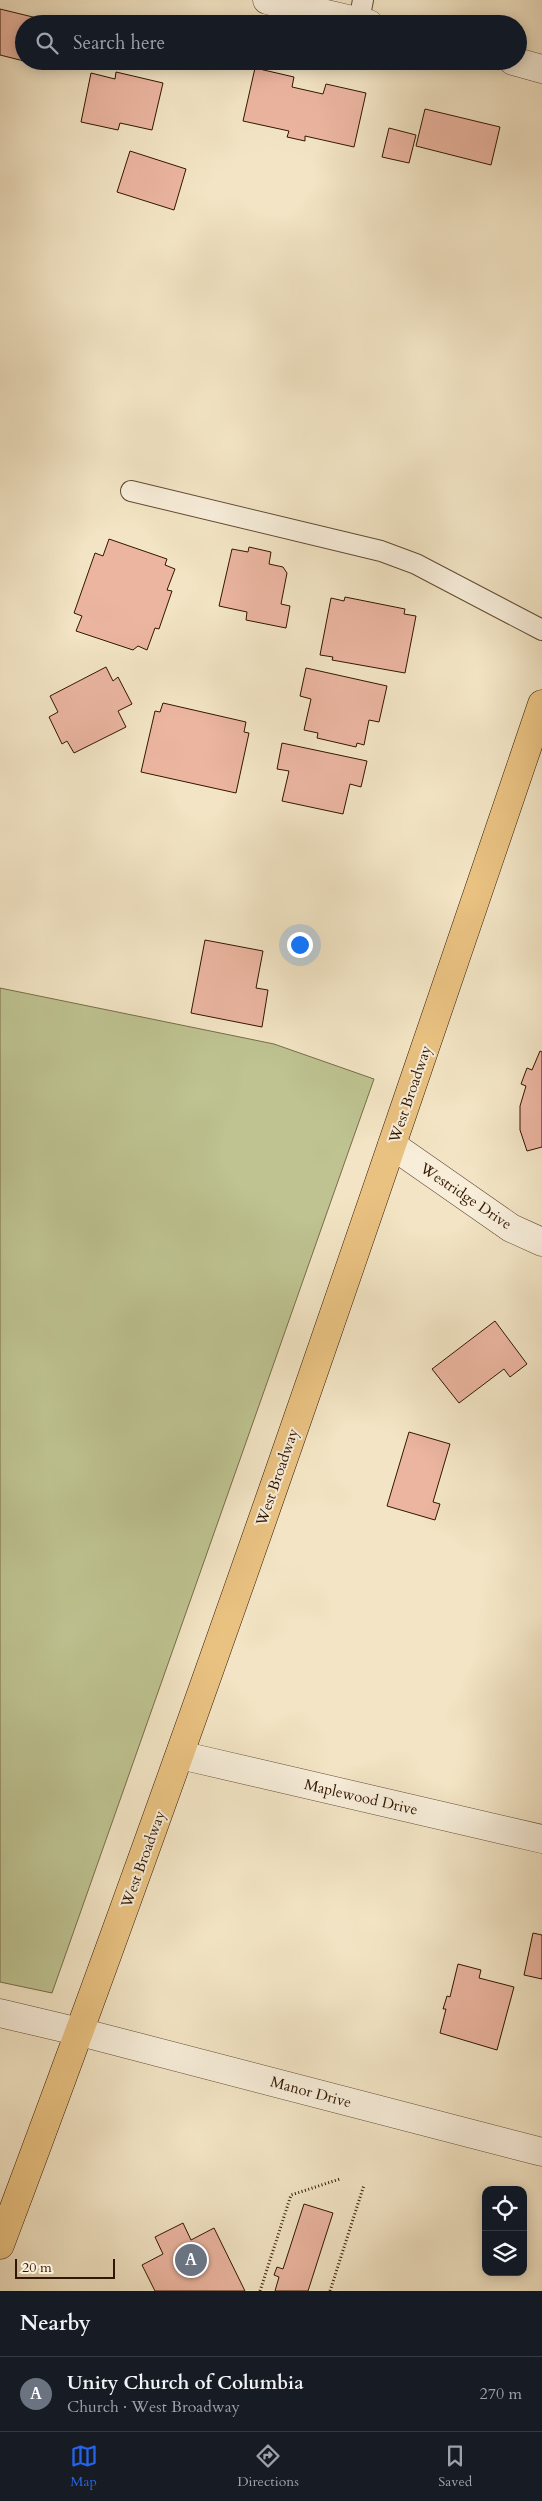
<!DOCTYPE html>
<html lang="en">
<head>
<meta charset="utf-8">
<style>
  body { margin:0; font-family:Cardo,serif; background:#20242c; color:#f1f3f6 }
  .controls { position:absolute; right:15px; bottom:15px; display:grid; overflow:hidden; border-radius:10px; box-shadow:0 2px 12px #0003 }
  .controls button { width:45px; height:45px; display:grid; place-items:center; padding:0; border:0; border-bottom:1px solid #363941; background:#171b24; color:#f1f3f6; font:25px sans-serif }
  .scale { position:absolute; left:15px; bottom:12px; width:100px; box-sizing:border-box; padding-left:5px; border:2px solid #321601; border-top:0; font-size:14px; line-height:18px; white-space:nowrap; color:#321601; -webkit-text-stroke:4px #f7edd9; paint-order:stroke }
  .you { position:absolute; left:299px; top:944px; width:18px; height:18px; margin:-12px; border:4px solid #fff; border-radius:50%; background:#1a73e8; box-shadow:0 0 0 8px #1a73e833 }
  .badge { display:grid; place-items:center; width:32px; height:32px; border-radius:50%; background:#2563eb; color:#fff; font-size:16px; font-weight:700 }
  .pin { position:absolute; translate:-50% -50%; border:2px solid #fff; box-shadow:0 1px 5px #0006 }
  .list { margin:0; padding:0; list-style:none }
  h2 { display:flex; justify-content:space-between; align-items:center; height:65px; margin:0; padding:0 20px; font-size:21px }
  h2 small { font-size:16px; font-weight:400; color:#9ea1a6 }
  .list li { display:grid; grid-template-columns:32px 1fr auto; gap:15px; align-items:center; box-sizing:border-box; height:75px; padding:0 20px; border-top:1px solid #363941 }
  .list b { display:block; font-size:19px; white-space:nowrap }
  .list p { margin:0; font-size:16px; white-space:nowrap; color:#9ea1a6 }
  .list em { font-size:16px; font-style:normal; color:#9ea1a6 }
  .icon { flex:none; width:28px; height:28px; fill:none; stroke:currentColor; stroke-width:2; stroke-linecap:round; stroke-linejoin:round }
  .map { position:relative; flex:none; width:542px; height:2291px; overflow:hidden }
  .search { position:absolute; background:#171b24; box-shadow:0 2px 12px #0003; left:15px; right:15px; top:15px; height:55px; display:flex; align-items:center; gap:12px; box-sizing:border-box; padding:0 18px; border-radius:28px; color:#9ea1a6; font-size:19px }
  .sheet { height:140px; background:#171b24 }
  nav { display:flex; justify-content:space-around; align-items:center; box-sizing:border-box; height:70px; border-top:1px solid #363941; background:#171b24; font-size:14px; color:#9ea1a6 }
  nav a { display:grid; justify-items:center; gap:2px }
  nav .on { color:#2563eb }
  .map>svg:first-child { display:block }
  .green { fill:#bec391; stroke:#786c49 }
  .building { fill:#ebb5a0; stroke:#321601 }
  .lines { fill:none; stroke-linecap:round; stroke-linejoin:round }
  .service-casing { stroke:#624a32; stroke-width:22 }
  .minor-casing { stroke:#624a32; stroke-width:29 }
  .primary-casing { stroke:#321601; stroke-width:29 }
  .path { stroke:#321601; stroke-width:3; stroke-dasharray:1 2.5; stroke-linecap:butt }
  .service { stroke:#f7edd9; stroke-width:20 }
  .minor { stroke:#f7edd9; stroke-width:28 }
  .primary { stroke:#e9c282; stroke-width:28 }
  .labels { text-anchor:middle; stroke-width:4; stroke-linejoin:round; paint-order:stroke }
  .street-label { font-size:15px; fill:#321601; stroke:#f7edd9 }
</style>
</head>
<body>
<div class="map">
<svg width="542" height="2291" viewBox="0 0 542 2291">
  <rect width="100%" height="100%" fill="#f2e4c4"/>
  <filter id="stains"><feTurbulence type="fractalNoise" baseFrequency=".004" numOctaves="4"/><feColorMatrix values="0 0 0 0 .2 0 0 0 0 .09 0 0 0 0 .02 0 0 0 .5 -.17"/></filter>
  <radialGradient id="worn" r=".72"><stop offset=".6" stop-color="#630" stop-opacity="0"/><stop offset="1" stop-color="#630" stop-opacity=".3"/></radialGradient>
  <polygon class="green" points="0,988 274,1044 374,1079 52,1993 0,1982"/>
  <g class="building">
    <polygon points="0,9 37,18 35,24 24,24 24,61 0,55"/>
    <polygon points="255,68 294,77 292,87 323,94 326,84 366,93 354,147 305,136 305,141 287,137 289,131 243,121"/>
    <polygon points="116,72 163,83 152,130 120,123 118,130 81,122 91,73 115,79"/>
    <polygon points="425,109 500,127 491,165 416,146"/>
    <polygon points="389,128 416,135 409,163 382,157"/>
    <polygon points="130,151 186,169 174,210 117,192"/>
    <polygon points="109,539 167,559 165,565 175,569 167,590 172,591 159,629 155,628 147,650 138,646 133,650 76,631 82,616 74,613 95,553 103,556"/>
    <polygon points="249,547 271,552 269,564 283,567 287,573 281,604 290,606 286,628 246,620 247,612 219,606 232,549 248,552"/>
    <polygon points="345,597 405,609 404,614 416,616 405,673 332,660 333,657 320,655 331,598 344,601"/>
    <polygon points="106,667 113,681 118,677 132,704 118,711 126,727 74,753 67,741 62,744 49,717 58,712 50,696"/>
    <polygon points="306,668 387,686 379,722 369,720 364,745 357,743 356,747 317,738 318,733 304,730 311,699 300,696"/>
    <polygon points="163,703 246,722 244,732 249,733 236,793 141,772 155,711 160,712"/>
    <polygon points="282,743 367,761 361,787 350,784 343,814 282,801 289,771 277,769"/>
    <polygon points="205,940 263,951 256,988 268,990 262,1027 191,1013"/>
    <polygon points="540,1051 542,1052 542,1147 527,1151 520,1130 520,1106 526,1086 521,1084 527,1068 532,1070"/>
    <polygon points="495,1321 527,1364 510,1377 504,1369 459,1403 432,1369"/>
    <polygon points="409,1432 450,1444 433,1502 440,1504 435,1520 387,1506"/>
    <polygon points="533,1933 542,1935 542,1979 524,1975"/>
    <polygon points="458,1964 481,1970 479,1978 514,1987 497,2050 440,2033 446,2009 443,2009 447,1996 450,1997"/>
    <polygon points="304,2204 333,2213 308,2291 275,2291 279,2277 274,2275 277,2267 283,2269"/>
    <polygon points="183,2223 191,2240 214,2228 245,2291 155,2291 142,2265 163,2254 155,2237"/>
  </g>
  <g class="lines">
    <g class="service-casing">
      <g id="service">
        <polyline points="359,21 363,0"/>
        <polyline points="131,491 381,551 416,564 542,630"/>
      </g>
    </g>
    <g class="minor-casing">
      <g id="minor">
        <polyline points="267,0 369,24"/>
        <polyline points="513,61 542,69"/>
        <polyline points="392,1145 511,1228 542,1242"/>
        <polyline points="180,1755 542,1839"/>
        <polyline points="0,2013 80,2032 542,2152"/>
      </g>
    </g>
    <g class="primary-casing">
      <path id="primary" d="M0,2245C192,1735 367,1220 542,704"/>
    </g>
    <g class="path">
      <polyline points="260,2291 291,2195 340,2179"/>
      <polyline points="330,2291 364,2185"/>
    </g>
    <use href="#service" class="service"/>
    <use href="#minor" class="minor"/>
    <use href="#primary" class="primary"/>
  </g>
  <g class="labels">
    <g class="street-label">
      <text transform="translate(410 1094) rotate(-71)" y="5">West Broadway</text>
      <text transform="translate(466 1196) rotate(34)" y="5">Westridge Drive</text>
      <text transform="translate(277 1477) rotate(-71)" y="5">West Broadway</text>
      <text transform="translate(361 1797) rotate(13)" y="5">Maplewood Drive</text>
      <text transform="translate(143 1859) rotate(-70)" y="5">West Broadway</text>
      <text transform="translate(311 2092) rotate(15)" y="5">Manor Drive</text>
    </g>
  </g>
  <rect width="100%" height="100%" filter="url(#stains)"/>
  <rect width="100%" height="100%" fill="url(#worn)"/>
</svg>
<div class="controls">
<button><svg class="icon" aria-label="locate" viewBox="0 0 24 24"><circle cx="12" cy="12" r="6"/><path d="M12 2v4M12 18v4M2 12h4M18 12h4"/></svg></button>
<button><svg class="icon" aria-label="layers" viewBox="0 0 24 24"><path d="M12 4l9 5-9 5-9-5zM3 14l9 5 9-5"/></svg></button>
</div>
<div class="scale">20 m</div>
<div class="you"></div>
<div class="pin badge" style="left:191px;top:2260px;background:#6b7280">A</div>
<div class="search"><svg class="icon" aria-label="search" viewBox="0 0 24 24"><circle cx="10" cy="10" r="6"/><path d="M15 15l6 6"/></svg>Search here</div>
</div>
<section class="sheet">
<h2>Nearby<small></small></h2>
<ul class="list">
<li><span class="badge" style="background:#6b7280">A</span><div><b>Unity Church of Columbia</b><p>Church · West Broadway</p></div><em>270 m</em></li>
</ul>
</section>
<nav>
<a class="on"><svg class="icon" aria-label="map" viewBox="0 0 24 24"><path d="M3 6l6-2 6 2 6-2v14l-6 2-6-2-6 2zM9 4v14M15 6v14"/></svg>Map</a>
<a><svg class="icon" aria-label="directions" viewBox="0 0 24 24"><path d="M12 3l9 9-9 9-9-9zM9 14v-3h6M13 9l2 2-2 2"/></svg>Directions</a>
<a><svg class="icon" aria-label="saved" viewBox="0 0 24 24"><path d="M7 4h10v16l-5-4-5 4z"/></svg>Saved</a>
</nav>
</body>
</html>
